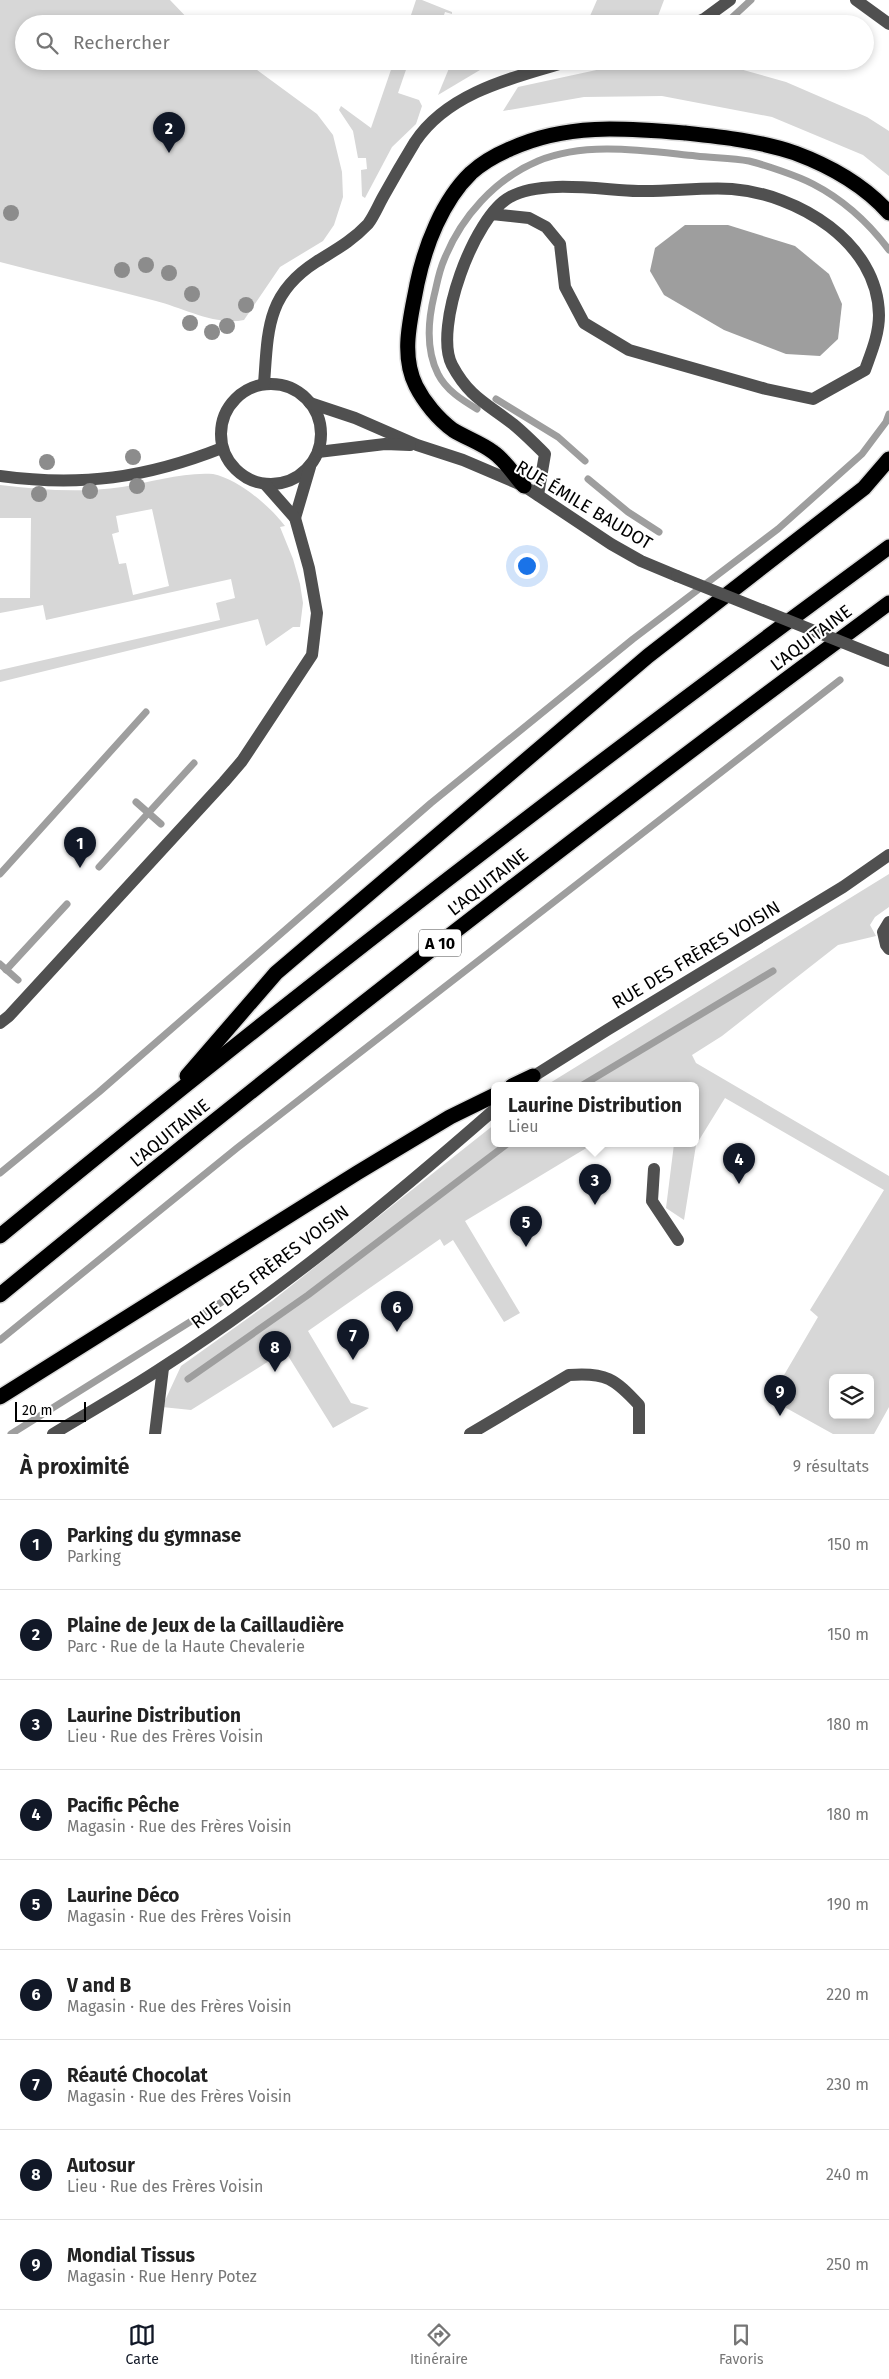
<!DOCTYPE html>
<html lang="fr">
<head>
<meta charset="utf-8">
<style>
  body { margin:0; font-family:"Fira Sans",sans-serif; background:#f6f6f6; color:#222 }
  .controls { position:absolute; right:15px; bottom:15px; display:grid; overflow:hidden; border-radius:8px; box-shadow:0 2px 8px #0003 }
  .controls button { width:45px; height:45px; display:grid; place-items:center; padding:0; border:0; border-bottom:1px solid #e0e0e0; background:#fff; color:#222; font:25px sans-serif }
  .scale { position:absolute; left:15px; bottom:12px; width:71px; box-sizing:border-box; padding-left:5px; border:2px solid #000; border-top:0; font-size:14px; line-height:18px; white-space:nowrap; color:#000; -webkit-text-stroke:4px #fff; paint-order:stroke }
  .you { position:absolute; left:526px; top:565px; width:18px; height:18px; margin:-12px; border:4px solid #fff; border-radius:50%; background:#1a73e8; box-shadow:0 0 0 8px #1a73e833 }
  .badge { display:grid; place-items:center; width:32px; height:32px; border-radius:50%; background:#111827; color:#fff; font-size:16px; font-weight:700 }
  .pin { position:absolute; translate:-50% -41px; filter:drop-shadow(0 1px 2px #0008) }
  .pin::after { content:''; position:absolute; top:26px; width:18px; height:15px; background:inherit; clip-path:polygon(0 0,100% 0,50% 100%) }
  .popup { position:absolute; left:491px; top:1082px; width:208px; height:65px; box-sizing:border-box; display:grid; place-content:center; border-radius:8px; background:#fff; filter:drop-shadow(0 1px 4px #0005); font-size:16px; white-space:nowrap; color:#767676 }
  .popup b { font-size:19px; color:#222 }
  .popup::after { content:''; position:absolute; left:50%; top:100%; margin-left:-10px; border:10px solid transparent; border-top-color:#fff }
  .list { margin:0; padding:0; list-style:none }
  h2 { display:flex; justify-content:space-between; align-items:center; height:65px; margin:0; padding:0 20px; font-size:21px }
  h2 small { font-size:16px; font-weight:400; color:#767676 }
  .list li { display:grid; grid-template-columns:32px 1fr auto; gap:15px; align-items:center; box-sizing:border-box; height:90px; padding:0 20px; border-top:1px solid #e0e0e0 }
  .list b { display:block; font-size:19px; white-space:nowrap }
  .list p { margin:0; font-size:16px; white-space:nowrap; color:#767676 }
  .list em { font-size:16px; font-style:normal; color:#767676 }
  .icon { flex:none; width:28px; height:28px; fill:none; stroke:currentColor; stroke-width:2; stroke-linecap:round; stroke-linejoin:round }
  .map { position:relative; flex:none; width:889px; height:1434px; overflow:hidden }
  .search { position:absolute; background:#fff; box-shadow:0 2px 8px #0003; left:15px; right:15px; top:15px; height:55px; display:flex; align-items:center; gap:12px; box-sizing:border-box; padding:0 18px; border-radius:28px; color:#767676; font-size:19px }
  .sheet { height:875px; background:#fff }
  nav { display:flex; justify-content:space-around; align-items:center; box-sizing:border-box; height:70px; border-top:1px solid #e0e0e0; background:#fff; font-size:14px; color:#767676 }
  nav a { display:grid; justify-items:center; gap:2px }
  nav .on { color:#111827 }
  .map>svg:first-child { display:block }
  .green { fill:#d7d7d7; fill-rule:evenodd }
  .water { fill:#9e9e9e }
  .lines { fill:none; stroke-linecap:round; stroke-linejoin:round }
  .stream { stroke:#9e9e9e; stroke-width:7 }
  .highway-casing { stroke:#dbdbdb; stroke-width:18 }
  .minor { stroke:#505050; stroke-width:12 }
  .highway { stroke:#000; stroke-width:15 }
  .minor-bridge { stroke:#505050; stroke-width:12 }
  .tree { fill:#8c8c8c }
  .labels { text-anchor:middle; stroke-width:4; stroke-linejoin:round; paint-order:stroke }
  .shield { fill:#fff; stroke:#4c4c4c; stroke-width:1 }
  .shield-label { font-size:16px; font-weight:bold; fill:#000 }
  .street-label { font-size:18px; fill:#000; stroke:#fff }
</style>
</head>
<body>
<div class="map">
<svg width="889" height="1434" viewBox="0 0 889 1434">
  <rect width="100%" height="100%" fill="#fff"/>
  <g class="green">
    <path d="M0,0H170L193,24H24V61H245L317,114L333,135L342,172L343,197L334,225L323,241L280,267L244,320C216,326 183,308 156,301C104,287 52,276 0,262Z"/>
    <polygon points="416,0 422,0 452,12 452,14 445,12 441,24 423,22 408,24"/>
    <polygon points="597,0 664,0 658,16 633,24 560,24 590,16"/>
    <polygon points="394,61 409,61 398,93 419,100 422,106 416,124 392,147 365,198 362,196 361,170 367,169 366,158 358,158 353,131 339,110 341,106 371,128"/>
    <polygon points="452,61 466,61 485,67 438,95"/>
    <polygon points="638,61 711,61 786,82 867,117 889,131 889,176 863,155 772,117 662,96 584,97 503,111 518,87"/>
    <path d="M213,474C238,479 270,506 285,526L280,527L293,559L300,584L303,603L300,627H293L266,646L258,619L0,682V670L220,620L216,603L235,598L231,579L46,620L43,605L0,613V598H30L31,518H0V485C40,490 82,493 122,487C152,482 183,472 213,474ZM152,509L169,586L133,595L126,563L119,564L112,534L119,532L116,516Z"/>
    <path d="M889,874V907L875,917L870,925L876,936L838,945L722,1036L692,1055L696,1063L889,1176V1407L874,1434H833L770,1399L818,1317L810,1310L884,1190L725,1098L696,1145L684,1220L666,1208L674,1144H695V1086H545ZM833,1378H870V1415H833Z"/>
    <polygon points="495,1124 495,1144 593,1144 465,1221 520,1313 504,1322 453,1240 444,1246 440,1239 308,1331 351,1403 369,1408 333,1428 285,1351 191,1410 162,1407 181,1366 272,1301"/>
  </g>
  <polygon class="water" points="685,225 728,225 795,246 829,274 842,304 838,339 820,356 786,354 724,330 664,295 650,271 655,248"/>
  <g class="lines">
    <g class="stream">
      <polyline points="725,24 751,0"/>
      <polyline points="496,399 558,437 585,461"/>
      <path d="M477,409C462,400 446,390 438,374C426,350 428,321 434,296C437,284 439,271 444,260C461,217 495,179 538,161C586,141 646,151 696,156C713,158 732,158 749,161C765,165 798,176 813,184C844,200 868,222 889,250"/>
      <polyline points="588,479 628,512 659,532"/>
      <polyline points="136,802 161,824"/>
      <polyline points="99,867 194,763"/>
      <polyline points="0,874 146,712"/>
      <polyline points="0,964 18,980"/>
      <polyline points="6,970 67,904"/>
      <polyline points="581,1086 773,971"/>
      <polyline points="0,1173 99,1092 431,803 633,639 778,529 862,454 886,422 889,414"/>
      <polyline points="0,1340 237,1148 840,680"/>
      <polyline points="188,1379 308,1295 507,1144"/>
      <polyline points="11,1434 225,1300"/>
    </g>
    <g class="highway-casing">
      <g id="highway">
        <path d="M524,486C514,475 505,460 493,452C481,443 466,438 453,430C438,419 424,402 416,386C400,354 411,317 417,284C425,246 442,201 471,173C482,163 496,155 510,149C566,123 624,128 685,133C722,137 760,141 795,153C830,166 864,185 889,213"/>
        <polyline points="187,1076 276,973 648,656 864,488 889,459"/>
        <polyline points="512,1086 533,1076"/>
        <path d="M0,1236C289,998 587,769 889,547"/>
        <path d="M0,1295C290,1056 587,826 889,603"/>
        <polyline points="0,1397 357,1173 450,1117 495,1095"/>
      </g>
    </g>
    <g class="minor">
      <polyline points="856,0 889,24"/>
      <polyline points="693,24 704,19 730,0"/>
      <path d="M492,214L529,218L546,227L560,244L565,287L584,323L629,350L766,389L813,399L865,370C871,353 879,335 879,315C878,242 797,194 732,189C701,187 669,192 638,191C602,190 542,179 510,197C474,216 433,328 452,365C469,397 486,403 513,424C524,433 535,444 545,454L538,495"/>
      <circle cx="271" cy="434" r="50"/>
      <path d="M264,384C268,331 266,294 316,262C335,250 352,241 368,224C374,216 378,206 383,197C393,179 404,160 415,142C449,91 516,77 570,61"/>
      <polyline points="310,403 355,418 417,445 463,460 524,486 611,544 641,561 677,576"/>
      <polyline points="318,452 385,444 410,445"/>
      <path d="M0,476C81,487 146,478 222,448"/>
      <polyline points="295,518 310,467"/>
      <polyline points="889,922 883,932 886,945 889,949"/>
      <polyline points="0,1023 9,1016 224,782 242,761 312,655 317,613 309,568 295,518 265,484"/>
      <polyline points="526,1081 607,1030 843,887 889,855"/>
      <polyline points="654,1169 652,1201 678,1240"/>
      <path d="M53,1434C89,1412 127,1391 163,1367C281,1291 390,1201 495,1109"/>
      <polyline points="155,1434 163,1368"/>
      <path d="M470,1434L569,1375C606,1372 615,1379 639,1405V1434"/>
    </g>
    <use href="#highway" class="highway"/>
    <polyline class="minor-bridge" points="677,576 889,661"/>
  </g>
  <g class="tree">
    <circle cx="11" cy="213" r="8"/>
    <circle cx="146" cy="265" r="8"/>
    <circle cx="122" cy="270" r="8"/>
    <circle cx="169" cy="273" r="8"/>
    <circle cx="192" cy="294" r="8"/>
    <circle cx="246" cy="305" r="8"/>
    <circle cx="190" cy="323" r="8"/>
    <circle cx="227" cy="326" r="8"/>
    <circle cx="212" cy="332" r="8"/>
    <circle cx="133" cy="457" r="8"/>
    <circle cx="47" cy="462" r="8"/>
    <circle cx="137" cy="486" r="8"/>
    <circle cx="90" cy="491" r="8"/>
    <circle cx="39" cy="494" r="8"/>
  </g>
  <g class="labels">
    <rect class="shield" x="419" y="929.5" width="42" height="27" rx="4"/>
    <g class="shield-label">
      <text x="440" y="949">A 10</text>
    </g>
    <g class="street-label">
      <text transform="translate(584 505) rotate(31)" y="6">RUE ÉMILE BAUDOT</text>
      <text transform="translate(811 638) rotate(-37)" y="6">L'AQUITAINE</text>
      <text transform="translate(488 882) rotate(-38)" y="6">L'AQUITAINE</text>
      <text transform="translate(696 955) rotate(-31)" y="6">RUE DES FRÈRES VOISIN</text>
      <text transform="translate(170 1133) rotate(-39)" y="6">L'AQUITAINE</text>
      <text transform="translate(270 1267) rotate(-37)" y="6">RUE DES FRÈRES VOISIN</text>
    </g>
  </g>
</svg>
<div class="controls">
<button><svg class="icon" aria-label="layers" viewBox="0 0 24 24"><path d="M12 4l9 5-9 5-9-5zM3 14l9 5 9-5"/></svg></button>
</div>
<div class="scale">20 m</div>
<div class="you"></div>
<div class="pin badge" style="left:80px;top:868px">1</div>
<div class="pin badge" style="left:169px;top:153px">2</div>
<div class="pin badge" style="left:595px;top:1205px">3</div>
<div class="popup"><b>Laurine Distribution</b>Lieu</div>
<div class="pin badge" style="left:739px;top:1184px">4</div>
<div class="pin badge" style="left:526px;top:1247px">5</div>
<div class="pin badge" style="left:397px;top:1332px">6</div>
<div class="pin badge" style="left:353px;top:1360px">7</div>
<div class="pin badge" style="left:275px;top:1372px">8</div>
<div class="pin badge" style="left:780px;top:1416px">9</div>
<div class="search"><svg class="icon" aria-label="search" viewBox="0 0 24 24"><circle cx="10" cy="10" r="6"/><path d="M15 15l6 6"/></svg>Rechercher</div>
</div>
<section class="sheet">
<h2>À proximité<small>9 résultats</small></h2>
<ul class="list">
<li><span class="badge">1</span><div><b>Parking du gymnase</b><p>Parking</p></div><em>150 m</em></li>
<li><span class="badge">2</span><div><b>Plaine de Jeux de la Caillaudière</b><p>Parc · Rue de la Haute Chevalerie</p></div><em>150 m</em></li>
<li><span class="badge">3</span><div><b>Laurine Distribution</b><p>Lieu · Rue des Frères Voisin</p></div><em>180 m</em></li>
<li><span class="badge">4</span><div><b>Pacific Pêche</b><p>Magasin · Rue des Frères Voisin</p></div><em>180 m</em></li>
<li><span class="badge">5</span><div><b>Laurine Déco</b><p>Magasin · Rue des Frères Voisin</p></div><em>190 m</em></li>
<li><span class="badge">6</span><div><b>V and B</b><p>Magasin · Rue des Frères Voisin</p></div><em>220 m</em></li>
<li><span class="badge">7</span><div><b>Réauté Chocolat</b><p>Magasin · Rue des Frères Voisin</p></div><em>230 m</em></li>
<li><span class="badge">8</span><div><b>Autosur</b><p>Lieu · Rue des Frères Voisin</p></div><em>240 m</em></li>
<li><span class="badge">9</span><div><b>Mondial Tissus</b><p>Magasin · Rue Henry Potez</p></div><em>250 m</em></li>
</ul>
</section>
<nav>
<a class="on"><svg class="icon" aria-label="map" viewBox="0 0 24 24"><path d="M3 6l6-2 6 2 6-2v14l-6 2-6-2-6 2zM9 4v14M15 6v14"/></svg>Carte</a>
<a><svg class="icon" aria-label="directions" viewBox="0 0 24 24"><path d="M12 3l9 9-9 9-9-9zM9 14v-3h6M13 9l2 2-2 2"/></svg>Itinéraire</a>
<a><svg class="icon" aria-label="saved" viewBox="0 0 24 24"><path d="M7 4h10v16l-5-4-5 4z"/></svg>Favoris</a>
</nav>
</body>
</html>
